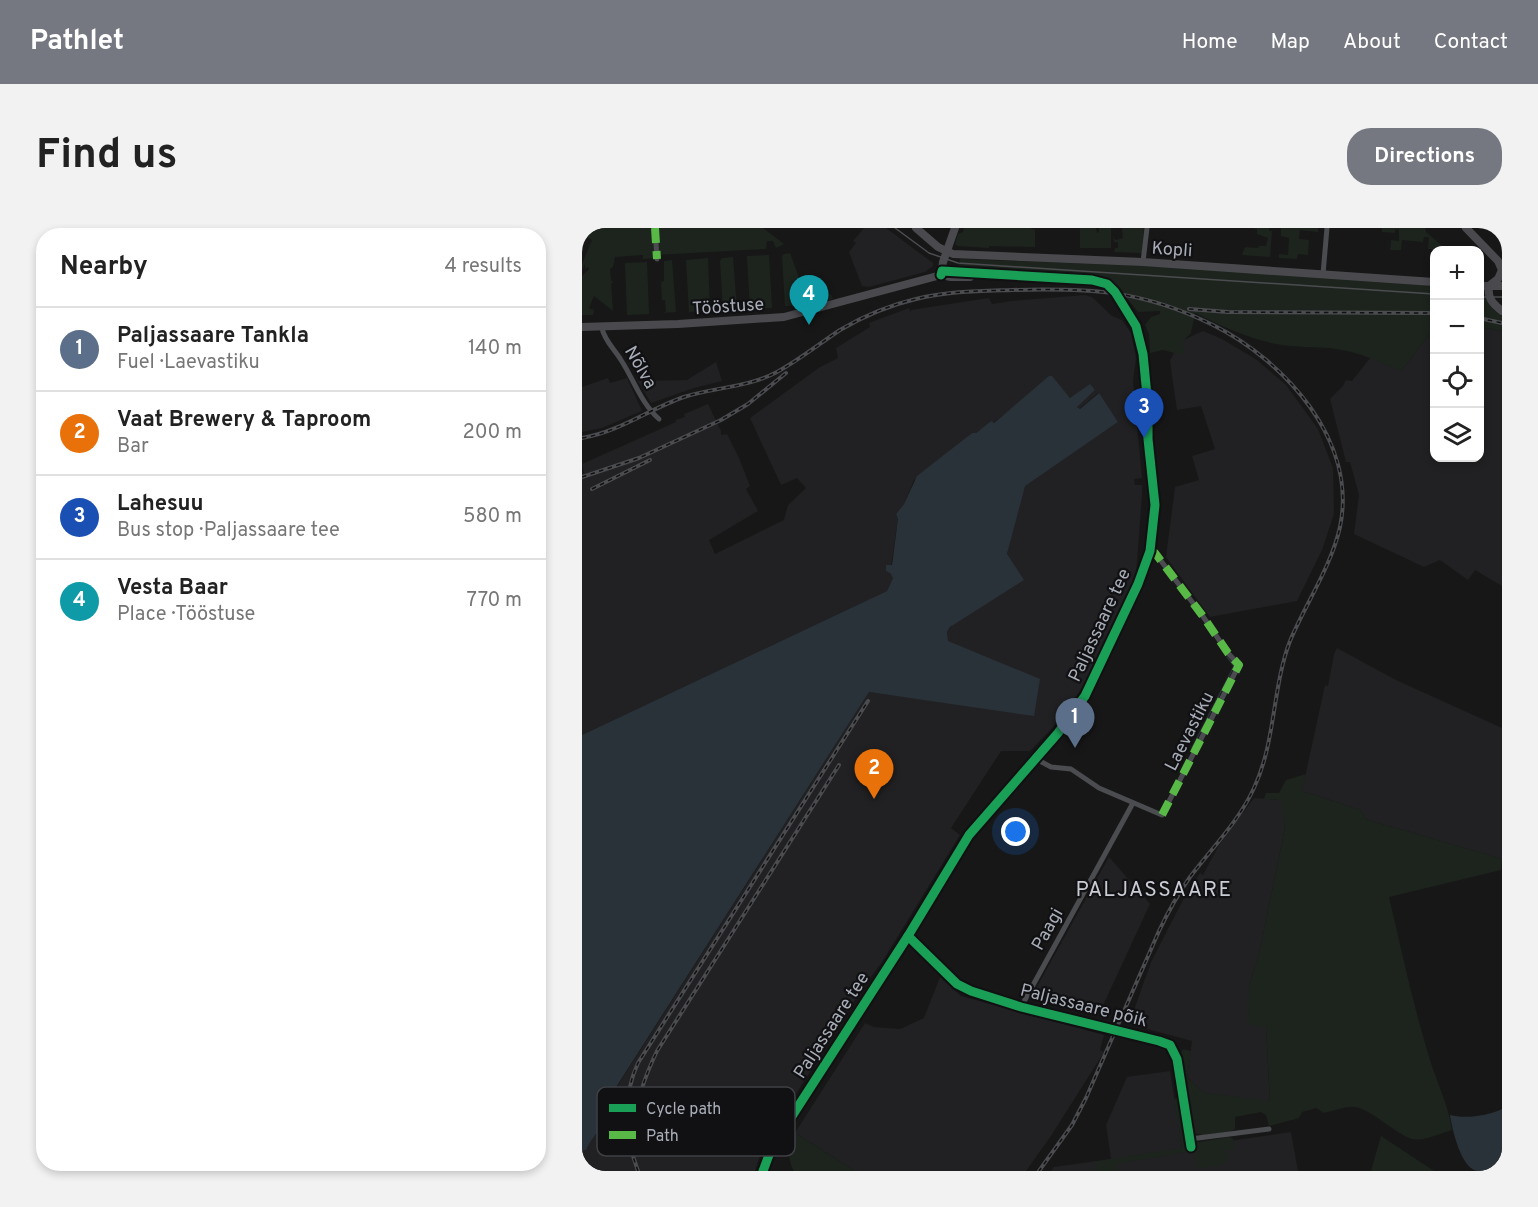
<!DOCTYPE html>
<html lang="en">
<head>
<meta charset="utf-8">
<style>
  body { margin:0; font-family:Overpass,sans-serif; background:#f2f2f2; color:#222 }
  .controls { position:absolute; right:18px; top:18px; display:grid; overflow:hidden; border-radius:12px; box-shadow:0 3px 9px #0003 }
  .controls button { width:54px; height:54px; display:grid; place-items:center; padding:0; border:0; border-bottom:2px solid #e0e0e0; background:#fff; color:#222; font:30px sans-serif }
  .you { position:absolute; left:434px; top:604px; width:21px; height:21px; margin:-15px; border:4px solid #fff; border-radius:50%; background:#1a73e8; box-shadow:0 0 0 9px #1a73e833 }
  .badge { display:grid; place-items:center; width:39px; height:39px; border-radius:50%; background:#757880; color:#fff; font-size:20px; font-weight:700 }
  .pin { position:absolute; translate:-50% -50px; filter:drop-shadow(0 2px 3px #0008) }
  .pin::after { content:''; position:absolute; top:32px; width:21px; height:18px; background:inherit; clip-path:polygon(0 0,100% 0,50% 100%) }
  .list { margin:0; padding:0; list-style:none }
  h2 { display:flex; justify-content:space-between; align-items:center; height:78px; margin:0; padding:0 24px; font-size:26px }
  h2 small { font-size:20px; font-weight:400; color:#767676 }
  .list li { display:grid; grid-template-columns:39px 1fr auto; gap:18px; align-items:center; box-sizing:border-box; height:84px; padding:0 24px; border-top:2px solid #e0e0e0 }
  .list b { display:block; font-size:22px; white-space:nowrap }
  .list p { margin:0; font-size:20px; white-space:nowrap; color:#767676 }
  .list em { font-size:20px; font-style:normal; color:#767676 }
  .icon { flex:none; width:33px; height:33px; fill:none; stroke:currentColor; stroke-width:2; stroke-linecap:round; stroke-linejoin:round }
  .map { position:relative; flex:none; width:920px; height:943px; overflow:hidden; border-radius:24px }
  header { display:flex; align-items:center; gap:36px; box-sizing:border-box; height:84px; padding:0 30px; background:#757880; color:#fff }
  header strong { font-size:28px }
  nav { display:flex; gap:33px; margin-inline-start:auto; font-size:21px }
  .intro { display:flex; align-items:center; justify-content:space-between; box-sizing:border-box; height:144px; padding:0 36px }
  h1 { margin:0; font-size:42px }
  .button { padding:15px 27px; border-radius:24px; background:#757880; color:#fff; font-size:21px; font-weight:700 }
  main { display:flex; gap:36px; padding:0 36px }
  aside { flex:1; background:#fff; border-radius:24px; box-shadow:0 3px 9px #0003 }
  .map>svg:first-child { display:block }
  .built { fill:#212123 }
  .green { fill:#1d241e }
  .water { fill:#2a3239 }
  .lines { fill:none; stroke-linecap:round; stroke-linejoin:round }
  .stream { stroke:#2a3239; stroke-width:1.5 }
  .street { stroke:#4b4c50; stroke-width:5 }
  .secondary { stroke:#4a4a4e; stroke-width:8 }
  .tram { stroke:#4b4c4f; stroke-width:1.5 }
  .rail-casing { stroke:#4b4c4f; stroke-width:4 }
  .rail { stroke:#111113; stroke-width:1.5; stroke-dasharray:4.5; stroke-linecap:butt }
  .quiet { stroke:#58b947; stroke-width:8; stroke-dasharray:15 8; stroke-linecap:butt }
  .cycleway-casing { stroke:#111113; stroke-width:13 }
  .cycleway { stroke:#1a9f57; stroke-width:9 }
  .labels { text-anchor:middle; stroke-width:4.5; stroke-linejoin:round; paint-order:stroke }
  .street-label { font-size:18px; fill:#a8adb8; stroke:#111113 }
  .quarter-label { font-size:21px; letter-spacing:1.5px; fill:#c9ccd4; stroke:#111113 }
  .key { fill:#111113; stroke:#3e4045; stroke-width:1.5 }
  .key-label { font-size:16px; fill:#a8adb8 }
</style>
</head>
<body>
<header>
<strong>Pathlet</strong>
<nav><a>Home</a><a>Map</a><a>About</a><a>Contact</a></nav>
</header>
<div class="intro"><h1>Find us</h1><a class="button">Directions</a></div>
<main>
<aside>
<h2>Nearby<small>4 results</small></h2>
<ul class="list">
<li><span class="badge" style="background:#5c6f8a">1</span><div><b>Paljassaare Tankla</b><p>Fuel · Laevastiku</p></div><em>140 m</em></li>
<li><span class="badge" style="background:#e8710a">2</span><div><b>Vaat Brewery &amp; Taproom</b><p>Bar</p></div><em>200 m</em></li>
<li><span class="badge" style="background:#1a4fb4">3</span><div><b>Lahesuu</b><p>Bus stop · Paljassaare tee</p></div><em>580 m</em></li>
<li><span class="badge" style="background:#0f9aa8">4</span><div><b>Vesta Baar</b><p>Place · Tööstuse</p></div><em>770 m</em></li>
</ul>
</aside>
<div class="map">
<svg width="920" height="943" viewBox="0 0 920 943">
  <rect width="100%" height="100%" fill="#171717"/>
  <g class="built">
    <polygon points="282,0 304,0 351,35 351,38 343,44 287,59 280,58 267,24 274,15 271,13"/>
    <polygon points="503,67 510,69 530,88 540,92 549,105 554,130 551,153 560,250 552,251 553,257 560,257 560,267 554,348 500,460 471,499 448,523 419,523 369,600 378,607 300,734 282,758 181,918 173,943 0,943 0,923 3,923 7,914 23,897 29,884 22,879 287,464 452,487 366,413 365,404 425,326 442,258 536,194 516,165 497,181 495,178 513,162 488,170 470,149 411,195 409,193 394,205 390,205 332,252 322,276 314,286 316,291 308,345 311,350 305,363 0,507 0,246 2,245 0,236 94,194 93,192 103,189 102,186 126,176 139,203 139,207 145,206 157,230 168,258 164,261 176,283 127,312 133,326 202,292 206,277 224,260 215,250 199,257 168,190 238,139 256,130 254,120 288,99 287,95 327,80 329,85 329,82 335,81 407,70 410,76 429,73"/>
    <polygon points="898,99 920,103 920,358 893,342 886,352 858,332 842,339 772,306 777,267 768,234 764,234 748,171 761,158 764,152 770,153 789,129 819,143 852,100 852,230 897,230"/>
    <polygon points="621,103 640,111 675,132 704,157 736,201 751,240 752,286 740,322 715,373 628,389 584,329 593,259 617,252 610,228 633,221 619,178 595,182 590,148 588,132 599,113"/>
    <polygon points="134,134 140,153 112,160 69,175 56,153 105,152"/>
    <polygon points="26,150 28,155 45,150 60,183 20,200 0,204 0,159"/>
    <polygon points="755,420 814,452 920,500 920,631 783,591 778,582 720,563 743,457 746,458 752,426"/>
    <polygon points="672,570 700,572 703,600 677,726 667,757 684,798 688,874 622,865 605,849 610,813 547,796 569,734 602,670 618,645 621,647 637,617"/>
    <polygon points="527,629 568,676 517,786 453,769 452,764"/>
    <polygon points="358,749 379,768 522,807 518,822 522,824 469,908 444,943 273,943 213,905 283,795 292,799 318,801 342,790"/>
    <polygon points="588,843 600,920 709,904 716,943 469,943 472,939 529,931 524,897 545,849"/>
  </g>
  <g class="green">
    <polygon points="0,0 181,0 202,16 194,20 191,13 185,13 184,21 73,27 73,30 61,31 61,27 33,29 31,39 28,41 29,52 31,54 29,56 31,83 12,68 7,80 12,82 11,87 0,87 0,48 7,41 6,39 3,41 3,36 0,43 0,36 10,12 0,7"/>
    <polygon points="382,0 448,0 453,2 453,19 407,18 407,20 376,18 373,16 376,6 381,4"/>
    <polygon points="498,0 514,0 515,5 517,4 517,0 529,0 529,20 498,20"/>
    <polygon points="535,0 562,0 560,25 532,24 533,20 536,20 536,14 532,14 531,10 534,12 541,10 540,0"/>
    <polygon points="670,0 687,0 687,3 690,3 688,29 660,27 663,19 676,20 677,18 684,18 686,10 675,6 675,1"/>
    <polygon points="699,0 736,0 736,4 718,2 717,11 727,12 726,27 716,26 715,31 697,30 697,26 706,27 707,10 699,8"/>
    <polygon points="796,0 843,0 844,4 865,22 846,21 847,9 842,9 841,14 820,12 819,22 808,22 809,12 817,13 817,2 813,1 813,5 800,4 800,0"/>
    <polygon points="208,25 225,71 228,72 249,66 251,71 229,77 203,78 200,28 202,26"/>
    <polygon points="187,27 190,80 168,81 165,28"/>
    <polygon points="151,29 155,81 141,82 138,33 140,30"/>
    <polygon points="126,30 128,83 107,84 104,32"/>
    <path d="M378,31L592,39L852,57V100L819,143C798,134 778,124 754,121C734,118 714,120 694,116C665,110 639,98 613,85L609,105L599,115L603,123L600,127L581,122L568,125L567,106L563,97L569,89L578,86V83L556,84L536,59L524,51L377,39Z"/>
    <polygon points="90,32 94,84 80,85 84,84 83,72 80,72 79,54 82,53 82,33"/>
    <polygon points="65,34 67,86 45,87 43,35"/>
    <polygon points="898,62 912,82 920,88 920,103 898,99"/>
    <path d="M724,546L720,563L778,582L783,591L920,631L919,642L807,669C819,720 830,772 845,822C852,849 866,874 870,902C859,905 841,914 830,911C814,906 787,880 773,879C763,878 752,883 742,885L734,880L720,884L717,890L687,898L684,887L679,884L653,889V901L649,903L623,908L613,905L609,900L597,827L601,821L609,823L605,849L622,865L688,873L684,799L666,797L667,757L677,726L703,600L699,572L682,571L684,565H697L704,552Z"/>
    <polygon points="596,869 599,869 606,924 535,936 536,943 512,943 516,933 600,920 592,872"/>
    <path d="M205,902H208L273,943H212C205,931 210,924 199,910Z"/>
    <polygon points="799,908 852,943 789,943"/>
    <polygon points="647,909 651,911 653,921 644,922 646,931 644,936 620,940 615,939 611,915"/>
  </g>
  <g class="water">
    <path d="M467,148H470L488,170L508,156L513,162L495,179L498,181L517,165L536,194L443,258L425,326L442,352L368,399L365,404L366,413L458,451L452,488L287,464L22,878L29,884C24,899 10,907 4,922L0,923V507L305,363L311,350L308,345L304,343V337H310L316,291L314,286L322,276L335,248L390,205H394L409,193L412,195Z"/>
    <path d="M920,881V943C912,943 903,943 895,943C879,940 870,901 868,887C883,891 906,888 920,881Z"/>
  </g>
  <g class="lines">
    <polyline class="stream" points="610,520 652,438 645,429"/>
    <g class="street">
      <polyline points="73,0 75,31"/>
      <polyline points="561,34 565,0"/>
      <polyline points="741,46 745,0"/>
      <path d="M20,100C22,112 33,122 39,132C52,152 59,175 77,191"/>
      <polyline points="454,531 469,539 489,541 517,560 580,587 657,437 646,425 620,387 573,325 568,323"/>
      <polyline points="326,708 375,756 389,763 439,779 577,813 588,817 595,831 609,919"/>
      <polyline points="439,779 551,575"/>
      <polyline points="608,911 687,901"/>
    </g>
    <g class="secondary">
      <polyline points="334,0 356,19 371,26 561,34 852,54"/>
      <polyline points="884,0 916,33 920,42"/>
      <polyline points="359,47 369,49 388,49"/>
      <polyline points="359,47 361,34 373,0"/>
      <polyline points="897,58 920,58"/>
      <path d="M907,58C905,70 911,76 920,83"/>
      <polyline points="907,58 916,51 920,42"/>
      <polyline points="0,99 96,96 202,89 359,47"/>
      <polyline points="181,943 187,927 201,902 326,708 387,607 476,505 503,468 556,356 568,323 573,277 566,211 566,178 561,126 554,98 533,64 525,56 510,52 360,43"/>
    </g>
    <g class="tram">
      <polyline points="313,0 347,25 376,35 852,66"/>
      <polyline points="897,69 920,69"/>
    </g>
    <g class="rail-casing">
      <g id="rail">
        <polyline points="607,81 646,84 852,85"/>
        <polyline points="897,90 920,95"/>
        <path d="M0,210C37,204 67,181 102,169C133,159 165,160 195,144C217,132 237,116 258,102C282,88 308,77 334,71C366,63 398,63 430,62C509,60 560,62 631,97C703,133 776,213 758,299C749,339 724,375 708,413C690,460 694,513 672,560C657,593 630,620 608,649C596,666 586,684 577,703L504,870L490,897L457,943"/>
        <polyline points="0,249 57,230 139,192 166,176 204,145"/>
        <polyline points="10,261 68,232"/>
        <path d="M52,899C54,872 63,848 75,823L257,537"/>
        <path d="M56,943C43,909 40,869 56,835L286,473"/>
      </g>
    </g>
    <use href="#rail" class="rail"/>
    <g class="quiet">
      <polyline points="73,0 75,31"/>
      <polyline points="568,323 573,325 620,387 646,425 657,437 580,587"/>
    </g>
    <g class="cycleway-casing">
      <g id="cycleway">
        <polyline points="326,708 375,756 389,763 439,779 577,813 588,817 595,831 609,919"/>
        <polyline points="181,943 187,927 201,902 326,708 387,607 476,505 503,468 556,356 568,323 573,277 566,211 566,178 561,126 554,98 533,64 525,56 510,52 360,43 359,47"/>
      </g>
    </g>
    <use href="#cycleway" class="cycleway"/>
  </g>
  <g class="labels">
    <g class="street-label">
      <text transform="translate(590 21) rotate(4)" y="6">Kopli</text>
      <text transform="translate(146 78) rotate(-4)" y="6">Tööstuse</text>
      <text transform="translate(59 139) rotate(60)" y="6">Nõlva</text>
      <text transform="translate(517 397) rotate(-65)" y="6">Paljassaare tee</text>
      <text transform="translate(607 503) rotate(-63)" y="6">Laevastiku</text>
      <text transform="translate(465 701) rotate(-61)" y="6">Paagi</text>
      <text transform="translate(502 777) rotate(14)" y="6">Paljassaare põik</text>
      <text transform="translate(249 797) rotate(-57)" y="6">Paljassaare tee</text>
    </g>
    <g class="quarter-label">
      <text x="572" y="668">PALJASSAARE</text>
    </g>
  </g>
  <rect x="15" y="859" width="198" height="69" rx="9" class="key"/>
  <rect x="27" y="876" width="27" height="8" fill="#1a9f57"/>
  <rect x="27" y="903" width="27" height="8" fill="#58b947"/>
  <g class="key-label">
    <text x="64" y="886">Cycle path</text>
    <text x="64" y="913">Path</text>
  </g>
</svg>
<div class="controls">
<button>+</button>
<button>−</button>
<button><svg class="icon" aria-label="locate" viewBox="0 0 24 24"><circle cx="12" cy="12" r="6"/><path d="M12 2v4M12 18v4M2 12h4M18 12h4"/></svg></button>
<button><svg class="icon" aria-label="layers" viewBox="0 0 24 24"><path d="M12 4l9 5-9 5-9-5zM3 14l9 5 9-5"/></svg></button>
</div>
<div class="you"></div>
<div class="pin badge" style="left:493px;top:520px;background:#5c6f8a">1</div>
<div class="pin badge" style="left:292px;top:571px;background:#e8710a">2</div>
<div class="pin badge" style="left:562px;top:210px;background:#1a4fb4">3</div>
<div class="pin badge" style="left:227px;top:97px;background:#0f9aa8">4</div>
</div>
</main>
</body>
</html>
